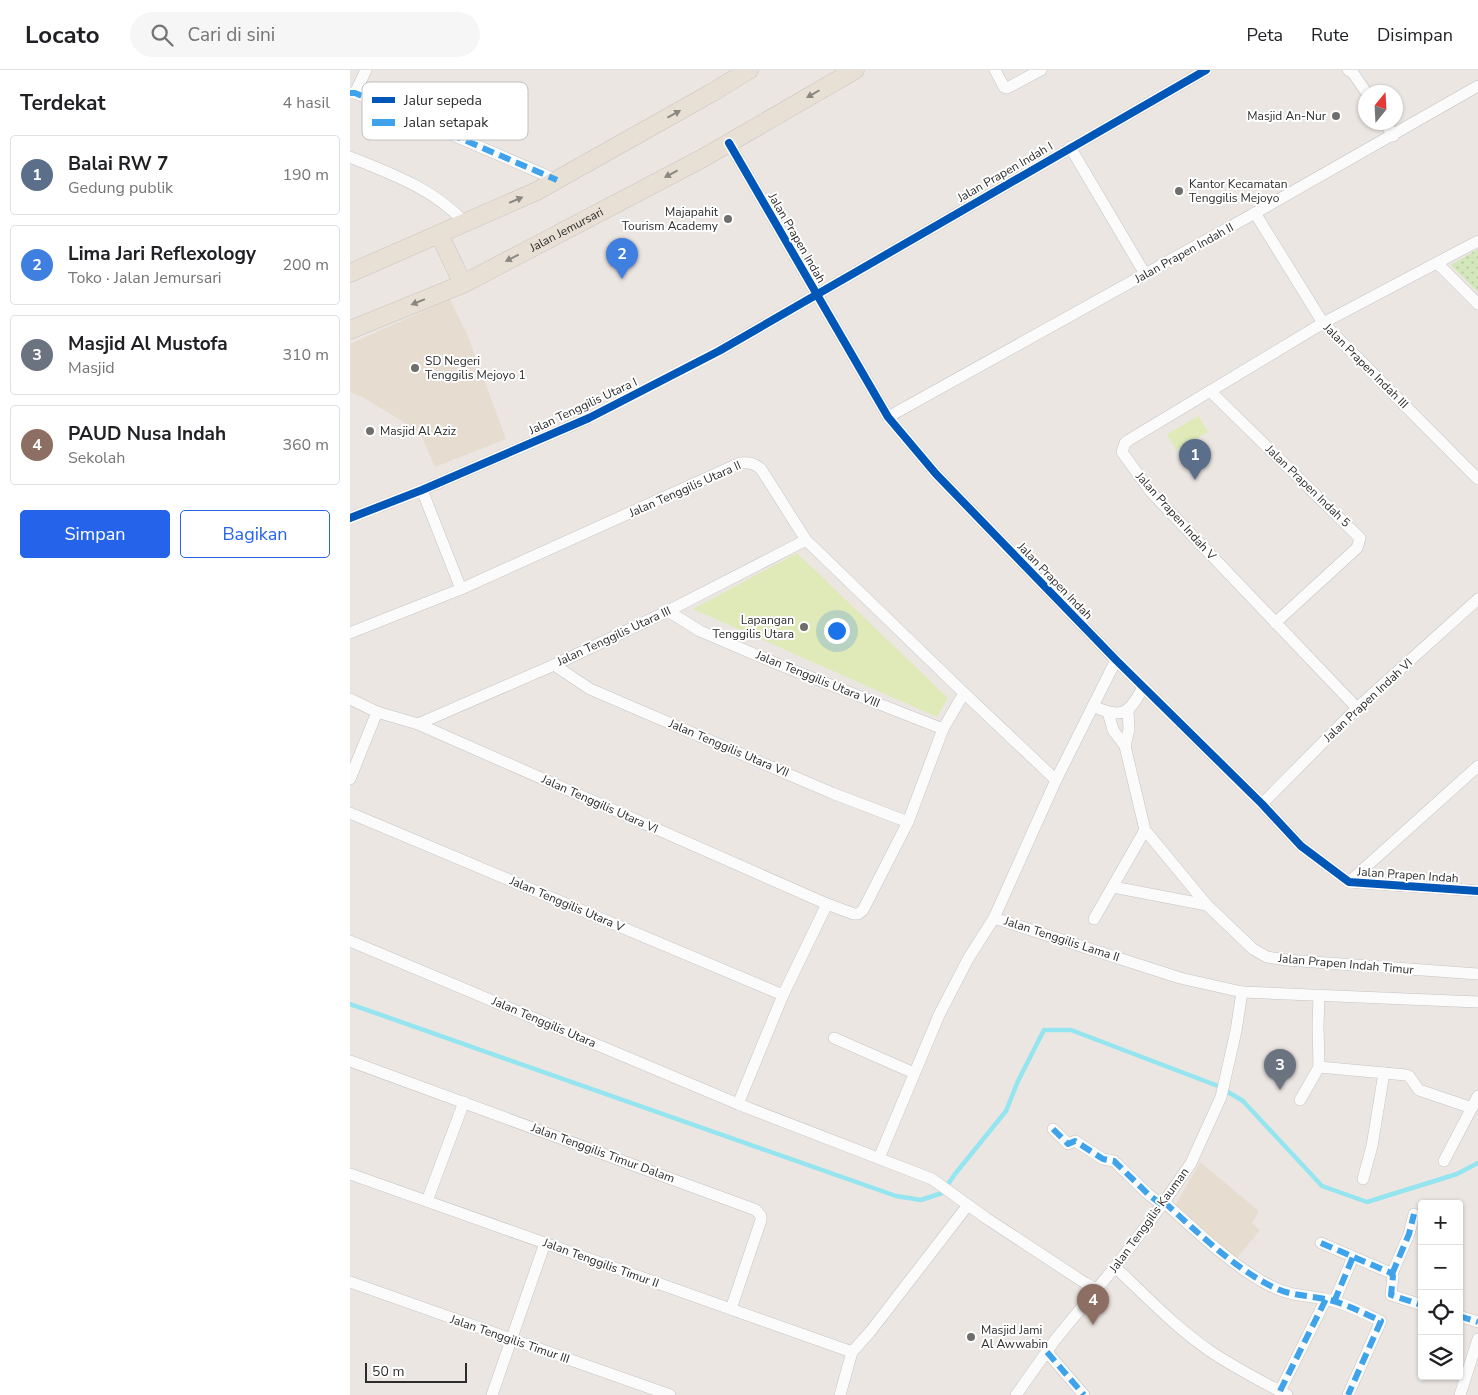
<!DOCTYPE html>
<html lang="id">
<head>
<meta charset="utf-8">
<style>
  body { margin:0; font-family:"Nunito Sans",sans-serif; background:#f6f6f6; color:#202124 }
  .controls { position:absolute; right:15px; bottom:15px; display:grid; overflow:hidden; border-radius:5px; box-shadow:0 1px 4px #0004 }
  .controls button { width:45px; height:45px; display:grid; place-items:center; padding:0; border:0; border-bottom:1px solid #e0e0e0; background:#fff; color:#202124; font:25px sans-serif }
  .compass { position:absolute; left:1008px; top:15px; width:45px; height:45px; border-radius:50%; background:#fff; box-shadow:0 1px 4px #0004; rotate:18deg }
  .scale { position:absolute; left:15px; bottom:12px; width:102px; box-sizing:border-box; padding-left:5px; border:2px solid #2d2d2d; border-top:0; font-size:14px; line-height:18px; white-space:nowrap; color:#2d2d2d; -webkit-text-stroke:4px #fff; paint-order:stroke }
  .you { position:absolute; left:486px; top:560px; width:18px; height:18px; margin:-12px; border:4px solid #fff; border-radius:50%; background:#1a73e8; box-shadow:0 0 0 8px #1a73e833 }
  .badge { display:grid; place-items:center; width:32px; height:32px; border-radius:50%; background:#2563eb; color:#fff; font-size:16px; font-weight:700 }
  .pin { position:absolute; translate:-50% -41px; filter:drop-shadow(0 1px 2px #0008) }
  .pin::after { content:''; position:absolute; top:26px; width:18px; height:15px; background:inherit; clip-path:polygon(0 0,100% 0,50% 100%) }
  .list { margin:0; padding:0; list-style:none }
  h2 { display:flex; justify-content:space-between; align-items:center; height:65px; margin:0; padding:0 20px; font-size:21px }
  h2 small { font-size:16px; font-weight:400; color:#757577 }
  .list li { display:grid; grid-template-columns:32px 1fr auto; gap:15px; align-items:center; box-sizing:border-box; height:80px; margin:0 10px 10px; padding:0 10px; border:1px solid #e0e0e0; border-radius:5px }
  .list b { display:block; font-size:19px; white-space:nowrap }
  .list p { margin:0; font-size:16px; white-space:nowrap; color:#757577 }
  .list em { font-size:16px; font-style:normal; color:#757577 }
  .actions { display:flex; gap:10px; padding:15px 20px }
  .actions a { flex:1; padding:11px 0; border:1px solid #2563eb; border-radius:5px; text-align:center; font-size:18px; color:#2563eb }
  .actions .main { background:#2563eb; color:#fff }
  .icon { flex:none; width:28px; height:28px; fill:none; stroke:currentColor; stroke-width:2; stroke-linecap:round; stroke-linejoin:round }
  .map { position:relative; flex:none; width:1128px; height:1325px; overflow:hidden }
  header { display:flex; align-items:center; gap:30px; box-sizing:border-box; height:70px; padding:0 25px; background:#fff; border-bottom:1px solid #e0e0e0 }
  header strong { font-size:24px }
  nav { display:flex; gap:28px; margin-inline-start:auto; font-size:18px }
  .search { width:350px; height:45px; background:#f6f6f6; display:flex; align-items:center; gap:12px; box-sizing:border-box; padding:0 18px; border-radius:28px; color:#757577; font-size:19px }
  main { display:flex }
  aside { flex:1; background:#fff }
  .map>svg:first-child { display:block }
  .education { fill:#e6dcd0 }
  .green { fill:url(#green-dots) }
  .pitch { fill:#e0eab8 }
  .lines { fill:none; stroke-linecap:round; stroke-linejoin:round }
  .stream { stroke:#94e5ef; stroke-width:4.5 }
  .minor-casing { stroke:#c5c3c3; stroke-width:12 }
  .primary-casing { stroke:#c6c4c3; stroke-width:19 }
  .minor { stroke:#fcfbfb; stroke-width:11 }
  .primary { stroke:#e8e0d4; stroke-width:18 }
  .quiet { stroke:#3ea3eb; stroke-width:6; stroke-dasharray:12 6; stroke-linecap:butt }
  .cycleway-casing { stroke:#fff; stroke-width:11 }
  .cycleway { stroke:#0057b8; stroke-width:8 }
  .oneway { fill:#8a8680 }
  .poi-dot { fill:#706e6c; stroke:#fff; stroke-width:2 }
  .labels { text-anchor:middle; stroke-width:4; stroke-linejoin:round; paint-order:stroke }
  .poi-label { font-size:12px; fill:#2d2d2d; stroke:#fff; text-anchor:start }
  .street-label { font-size:12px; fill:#2d2d2d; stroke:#fff }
  .key { fill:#fff; stroke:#c0c0c0; stroke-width:1 }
  .key-label { font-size:14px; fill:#2d2d2d }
</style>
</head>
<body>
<header>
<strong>Locato</strong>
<div class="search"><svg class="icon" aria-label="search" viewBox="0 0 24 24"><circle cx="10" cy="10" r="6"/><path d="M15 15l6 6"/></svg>Cari di sini</div>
<nav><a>Peta</a><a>Rute</a><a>Disimpan</a></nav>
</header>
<main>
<aside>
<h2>Terdekat<small>4 hasil</small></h2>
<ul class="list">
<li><span class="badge" style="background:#5c6f8a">1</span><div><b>Balai RW 7</b><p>Gedung publik</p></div><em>190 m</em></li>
<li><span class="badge" style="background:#3f7fe0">2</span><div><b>Lima Jari Reflexology</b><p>Toko · Jalan Jemursari</p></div><em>200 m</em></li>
<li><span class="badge" style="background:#6b7280">3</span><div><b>Masjid Al Mustofa</b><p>Masjid</p></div><em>310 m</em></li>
<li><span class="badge" style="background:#8d6e63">4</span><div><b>PAUD Nusa Indah</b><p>Sekolah</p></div><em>360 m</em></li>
</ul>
<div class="actions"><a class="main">Simpan</a><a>Bagikan</a></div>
</aside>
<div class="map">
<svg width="1128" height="1325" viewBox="0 0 1128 1325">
  <defs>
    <pattern id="green-dots" width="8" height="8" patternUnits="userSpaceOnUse" patternTransform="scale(1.25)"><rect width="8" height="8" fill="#d3e7ba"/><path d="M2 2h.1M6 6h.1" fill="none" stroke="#b5c6a0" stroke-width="1.8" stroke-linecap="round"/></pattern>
  </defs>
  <rect width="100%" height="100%" fill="#ece6e2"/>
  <g class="education">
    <polygon points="100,229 119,269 156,369 85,397 71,365 60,356 14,328 0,322 0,274"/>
    <polygon points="850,1092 909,1141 902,1153 910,1160 886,1189 824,1138"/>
  </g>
  <polygon class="green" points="1128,179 1128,222 1101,195"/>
  <g class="pitch">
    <polygon points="849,346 858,362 826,380 817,364"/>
    <polygon points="447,483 598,628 587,647 343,539"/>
  </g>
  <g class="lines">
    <polyline class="stream" points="0,934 546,1126 571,1130 592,1123 605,1104 656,1041 668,1011 694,960 721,960 868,1016 893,1031 972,1116 1017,1132 1107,1104 1128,1093"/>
    <g class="minor-casing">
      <g id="minor">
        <polyline points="645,0 654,17 657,18 691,0"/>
        <polyline points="998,0 1003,3 1016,22"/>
        <polyline points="0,23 5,23 207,110"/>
        <polyline points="5,23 16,0"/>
        <polyline points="1035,52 1043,66"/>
        <polyline points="379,73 538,347 586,404 766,590 912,734 951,776 999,812 1128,821"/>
        <polyline points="720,77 795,204"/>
        <path d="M0,87C42,104 84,119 114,152"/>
        <polyline points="905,143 973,253 1128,409"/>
        <polyline points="1087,193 1128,234"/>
        <polyline points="860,321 1010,468 1007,478 925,553"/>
        <polyline points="538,347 905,143 1128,16"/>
        <polyline points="72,420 111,519"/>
        <polyline points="0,448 72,420 239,348 369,281 856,0"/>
        <polyline points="318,541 350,561 430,595 593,659"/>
        <path d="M0,563L111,519L390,393C399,392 404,393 411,399L456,470L614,623L706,710"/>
        <polyline points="204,595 240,619 482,723 558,752"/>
        <polyline points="0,629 27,642 68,654 477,834 504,844 508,844 513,840 558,752 593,659 614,623"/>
        <path d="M743,636C772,650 780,643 793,617"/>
        <polyline points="1007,638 801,422 772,382 775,373 779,370 973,253 1128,171"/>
        <polyline points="778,640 779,659 775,676 795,760 857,835 903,879 917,887 937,890 1128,904"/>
        <polyline points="758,642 763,660 775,676"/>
        <polyline points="68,654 204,595 318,541 456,470"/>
        <polyline points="0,709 27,642"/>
        <polyline points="912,734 1007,638 1128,529"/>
        <polyline points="0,743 433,925"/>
        <polyline points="999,812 1128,696"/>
        <polyline points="763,817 857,835"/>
        <polyline points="644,848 830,908 892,922 1128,932"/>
        <polyline points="744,849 795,760"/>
        <polyline points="0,871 388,1034 582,1109 636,1148 735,1213 747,1219"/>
        <polyline points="969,926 968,956 969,997 1056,1005 1059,1006 1069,1020 1122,1038"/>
        <polyline points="484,968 564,1003"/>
        <polyline points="0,991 406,1140 411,1146 411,1150 381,1239"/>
        <polyline points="950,1030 969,997"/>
        <polyline points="388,1034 433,925 477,834"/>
        <polyline points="703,1059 718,1074 725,1071 753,1089 764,1091 798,1124 812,1135"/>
        <polyline points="529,1088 589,945 618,889 644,848 706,710 766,590"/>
        <polyline points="1094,1091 1128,1026"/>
        <polyline points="0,1104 502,1282"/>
        <polyline points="1013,1109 1022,1076 1034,1003"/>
        <polyline points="77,1131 114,1032"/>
        <path d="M814,1132C845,1160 885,1199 923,1217C941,1226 956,1225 975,1229C995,1233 1013,1243 1031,1251L998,1325"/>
        <polyline points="971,1173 1041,1203 1043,1206 1041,1225 1072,1235"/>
        <path d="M765,1197C795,1225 826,1258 860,1281C885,1298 911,1311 937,1325"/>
        <polyline points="1042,1204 1059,1164 1064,1144"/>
        <polyline points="0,1212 320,1325"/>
        <polyline points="984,1232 1003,1187"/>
        <polyline points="1109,1246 1128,1252"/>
        <polyline points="697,1282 734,1325"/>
        <polyline points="930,1321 976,1229"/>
        <polyline points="142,1325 195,1173"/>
        <polyline points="490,1325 502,1282 520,1262 618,1135"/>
        <polyline points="666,1325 705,1270 765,1197 812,1135 841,1093 871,1027 886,961 892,922"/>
        <polyline points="1110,1325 1128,1269"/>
      </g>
    </g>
    <g class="primary-casing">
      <g id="primary">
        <polyline points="89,164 113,214"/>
        <polyline points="0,203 187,121 363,22 399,0"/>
        <path id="s1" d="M0,260L113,214L353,88L505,0"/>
      </g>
    </g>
    <use href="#minor" class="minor"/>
    <use href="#primary" class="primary"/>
    <g class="quiet">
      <polyline points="0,23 5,23 207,110"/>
      <polyline points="703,1059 718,1074 725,1071 753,1089 764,1091 798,1124 812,1135"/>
      <path d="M814,1132C845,1160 885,1199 923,1217C941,1226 956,1225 975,1229C995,1233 1013,1243 1031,1251L998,1325"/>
      <polyline points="971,1173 1041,1203 1043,1206 1041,1225 1072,1235"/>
      <polyline points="1042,1204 1059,1164 1064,1144"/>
      <polyline points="984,1232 1003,1187"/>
      <polyline points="1109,1246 1128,1252"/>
      <polyline points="697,1282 734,1325"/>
      <polyline points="930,1321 976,1229"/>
    </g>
    <g class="cycleway-casing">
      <g id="cycleway">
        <polyline points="379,73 538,347 586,404 766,590 912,734 951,776 999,812 1128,821"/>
        <polyline points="0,448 72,420 239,348 369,281 856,0"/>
      </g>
    </g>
    <use href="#cycleway" class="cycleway"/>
  </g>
  <defs><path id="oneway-solid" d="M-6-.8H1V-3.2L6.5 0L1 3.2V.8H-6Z" transform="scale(1.25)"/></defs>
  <g class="oneway">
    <use href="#oneway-solid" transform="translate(463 24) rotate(150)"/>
    <use href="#oneway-solid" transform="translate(324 44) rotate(-29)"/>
    <use href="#oneway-solid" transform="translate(321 104) rotate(152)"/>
    <use href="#oneway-solid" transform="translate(166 130) rotate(-23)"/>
    <use href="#oneway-solid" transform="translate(162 188) rotate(153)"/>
    <use href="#oneway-solid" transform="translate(68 232) rotate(158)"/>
  </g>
  <g class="poi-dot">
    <circle cx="986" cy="46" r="5"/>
    <circle cx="829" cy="121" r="5"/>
    <circle cx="378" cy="149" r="5"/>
    <circle cx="65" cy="298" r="5"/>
    <circle cx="20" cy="361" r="5"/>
    <circle cx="454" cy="557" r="5"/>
    <circle cx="621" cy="1267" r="5"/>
  </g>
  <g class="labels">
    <g class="poi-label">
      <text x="976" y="50" text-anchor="end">Masjid An-Nur</text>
      <text x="839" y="118">Kantor Kecamatan<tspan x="839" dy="14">Tenggilis Mejoyo</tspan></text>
      <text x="368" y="146" text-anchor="end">Majapahit<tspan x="368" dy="14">Tourism Academy</tspan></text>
      <text x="75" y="295">SD Negeri<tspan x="75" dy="14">Tenggilis Mejoyo 1</tspan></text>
      <text x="30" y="365">Masjid Al Aziz</text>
      <text x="444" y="554" text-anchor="end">Lapangan<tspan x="444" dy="14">Tenggilis Utara</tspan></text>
      <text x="631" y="1264">Masjid Jami<tspan x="631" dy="14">Al Awwabin</tspan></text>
    </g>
    <g class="street-label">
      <text transform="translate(655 102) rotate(-30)" y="4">Jalan Prapen Indah I</text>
      <text dy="4" stroke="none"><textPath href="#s1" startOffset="239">Jalan Jemursari</textPath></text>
      <text transform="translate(447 168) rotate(60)" y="4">Jalan Prapen Indah</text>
      <text transform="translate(834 183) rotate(-29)" y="4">Jalan Prapen Indah II</text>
      <text transform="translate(1016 296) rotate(45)" y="4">Jalan Prapen Indah III</text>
      <text transform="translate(233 336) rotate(-25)" y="4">Jalan Tenggilis Utara I</text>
      <text transform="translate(958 416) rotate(44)" y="4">Jalan Prapen Indah 5</text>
      <text transform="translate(335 419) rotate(-24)" y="4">Jalan Tenggilis Utara II</text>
      <text transform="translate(826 446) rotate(48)" y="4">Jalan Prapen Indah V</text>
      <text transform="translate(705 511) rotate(46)" y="4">Jalan Prapen Indah</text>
      <text transform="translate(264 566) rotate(-25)" y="4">Jalan Tenggilis Utara III</text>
      <text transform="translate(468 609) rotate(22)" y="4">Jalan Tenggilis Utara VIII</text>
      <text transform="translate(1018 630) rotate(-43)" y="4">Jalan Prapen Indah VI</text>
      <text transform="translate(379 678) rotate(23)" y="4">Jalan Tenggilis Utara VII</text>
      <text transform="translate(250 734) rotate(24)" y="4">Jalan Tenggilis Utara VI</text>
      <text transform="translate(1058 805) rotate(4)" y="4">Jalan Prapen Indah</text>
      <text transform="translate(217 834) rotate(23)" y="4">Jalan Tenggilis Utara V</text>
      <text transform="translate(712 869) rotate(18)" y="4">Jalan Tenggilis Lama II</text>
      <text transform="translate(996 894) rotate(5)" y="4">Jalan Prapen Indah Timur</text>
      <text transform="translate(194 952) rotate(23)" y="4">Jalan Tenggilis Utara</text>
      <text transform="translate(253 1083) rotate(20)" y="4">Jalan Tenggilis Timur Dalam</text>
      <text transform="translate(799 1150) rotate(-54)" y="4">Jalan Tenggilis Kauman</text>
      <text transform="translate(251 1193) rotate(20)" y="4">Jalan Tenggilis Timur II</text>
      <text transform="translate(160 1269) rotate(19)" y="4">Jalan Tenggilis Timur III</text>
    </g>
  </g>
  <rect x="12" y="12" width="166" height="58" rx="8" class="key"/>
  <rect x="22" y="27" width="23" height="6" fill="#0057b8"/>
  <rect x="22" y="49" width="23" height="7" fill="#3ea3eb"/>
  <g class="key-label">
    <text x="54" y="35">Jalur sepeda</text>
    <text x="54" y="57">Jalan setapak</text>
  </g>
</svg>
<div class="controls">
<button>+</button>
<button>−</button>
<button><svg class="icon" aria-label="locate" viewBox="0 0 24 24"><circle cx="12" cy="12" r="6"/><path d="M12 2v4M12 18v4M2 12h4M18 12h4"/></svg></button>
<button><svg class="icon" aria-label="layers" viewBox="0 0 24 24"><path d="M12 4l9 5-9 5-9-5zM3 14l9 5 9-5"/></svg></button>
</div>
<svg class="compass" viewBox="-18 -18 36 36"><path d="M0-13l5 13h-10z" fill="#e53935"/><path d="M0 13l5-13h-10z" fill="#757577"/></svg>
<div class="scale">50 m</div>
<div class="you"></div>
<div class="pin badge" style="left:845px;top:410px;background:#5c6f8a">1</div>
<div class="pin badge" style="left:272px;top:209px;background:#3f7fe0">2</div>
<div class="pin badge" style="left:930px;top:1020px;background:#6b7280">3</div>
<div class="pin badge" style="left:743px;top:1255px;background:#8d6e63">4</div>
</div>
</main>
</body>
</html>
